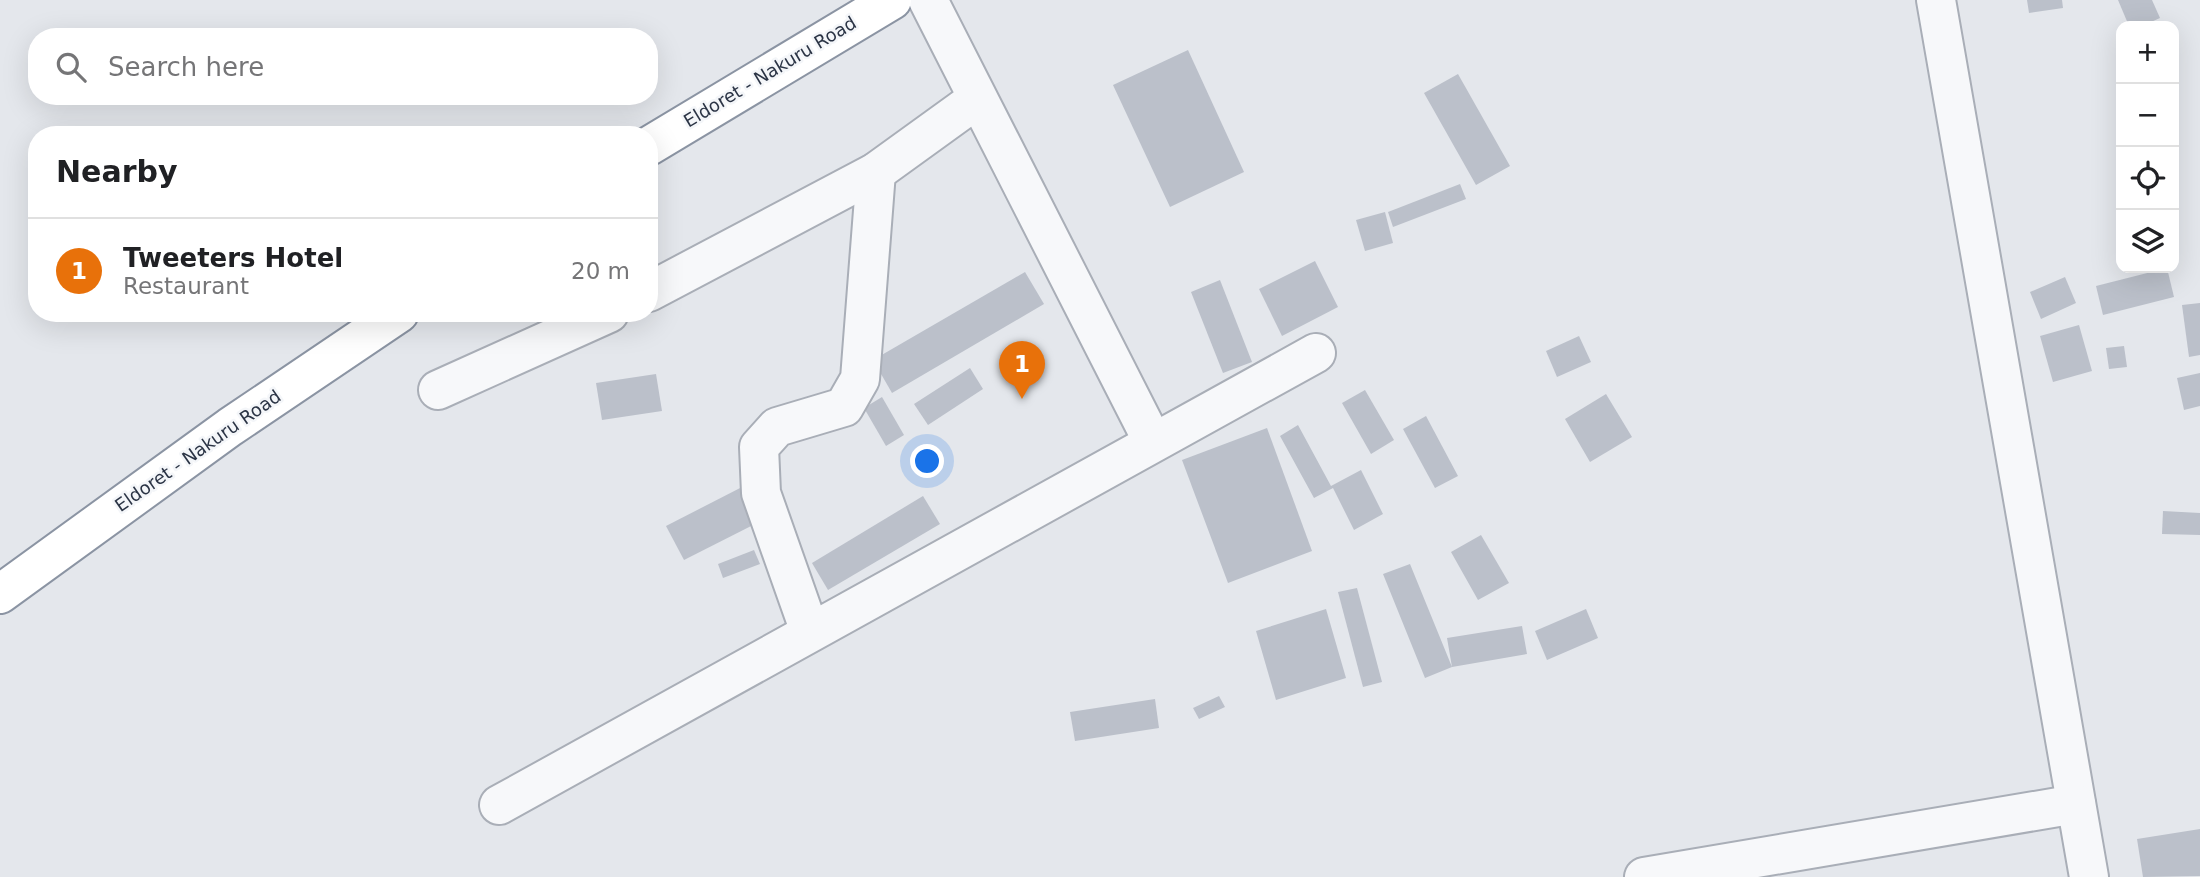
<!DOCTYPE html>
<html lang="en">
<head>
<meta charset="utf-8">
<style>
  body { margin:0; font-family:"DejaVu Sans",sans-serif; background:#f2f2f2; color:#202124 }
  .controls { position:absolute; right:21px; top:21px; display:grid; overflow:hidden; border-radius:14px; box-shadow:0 7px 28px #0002 }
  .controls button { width:63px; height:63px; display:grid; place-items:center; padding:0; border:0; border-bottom:2px solid #e0e0e0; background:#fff; color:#202124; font:35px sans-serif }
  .you { position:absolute; left:928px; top:462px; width:24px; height:24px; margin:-18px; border:5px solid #fff; border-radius:50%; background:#1a73e8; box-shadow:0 0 0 10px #1a73e833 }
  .badge { display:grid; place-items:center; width:46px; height:46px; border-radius:50%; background:#d1495b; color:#fff; font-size:23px; font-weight:700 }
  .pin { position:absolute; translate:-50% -58px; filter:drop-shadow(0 2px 4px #0008) }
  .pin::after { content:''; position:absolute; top:37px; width:24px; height:21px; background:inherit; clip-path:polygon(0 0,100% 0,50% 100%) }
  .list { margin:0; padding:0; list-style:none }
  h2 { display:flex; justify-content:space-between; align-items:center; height:91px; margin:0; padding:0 28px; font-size:30px }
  h2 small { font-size:23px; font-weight:400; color:#757577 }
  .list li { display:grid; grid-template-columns:46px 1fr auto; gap:21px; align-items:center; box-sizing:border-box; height:105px; padding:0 28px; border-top:2px solid #e0e0e0 }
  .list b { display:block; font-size:26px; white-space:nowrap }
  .list p { margin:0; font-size:23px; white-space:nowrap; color:#757577 }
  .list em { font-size:23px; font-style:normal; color:#757577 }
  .icon { flex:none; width:38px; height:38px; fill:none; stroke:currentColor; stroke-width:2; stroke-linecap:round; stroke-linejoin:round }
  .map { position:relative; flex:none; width:2200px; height:877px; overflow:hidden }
  .search { position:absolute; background:#fff; box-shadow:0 7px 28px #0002; left:28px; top:28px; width:630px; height:77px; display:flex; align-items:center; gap:18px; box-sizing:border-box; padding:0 24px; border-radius:28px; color:#757577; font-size:26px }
  .panel { position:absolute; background:#fff; box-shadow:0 7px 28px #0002; left:28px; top:126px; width:630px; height:196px; border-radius:28px }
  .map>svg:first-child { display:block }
  .building { fill:#bbc0ca }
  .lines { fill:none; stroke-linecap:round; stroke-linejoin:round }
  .minor-casing { stroke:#a9aeb7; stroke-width:42 }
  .trunk-casing { stroke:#8b94a3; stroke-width:42 }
  .minor { stroke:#f7f8fa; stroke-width:38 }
  .trunk { stroke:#fff; stroke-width:38 }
  .labels { text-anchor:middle; stroke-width:5; stroke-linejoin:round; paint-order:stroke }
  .street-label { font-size:18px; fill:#2b3445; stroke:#f4f6f9 }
</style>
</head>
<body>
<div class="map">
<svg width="2200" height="877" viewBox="0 0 2200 877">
  <rect width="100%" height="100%" fill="#e4e7ec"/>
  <g class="building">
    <polygon points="2027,0 2062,0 2063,8 2029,13"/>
    <polygon points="2118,0 2152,0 2160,18 2142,26 2129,26"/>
    <polygon points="1188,50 1244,172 1170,207 1113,85"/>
    <polygon points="1458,74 1510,166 1476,185 1424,93"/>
    <polygon points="1460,184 1466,199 1393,227 1388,212"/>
    <polygon points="1385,212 1393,243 1365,251 1356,220"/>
    <polygon points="1315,261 1338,307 1282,336 1259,289"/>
    <polygon points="2167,268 2174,297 2103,315 2096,286"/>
    <polygon points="1025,272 1044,304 892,393 873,360"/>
    <polygon points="2065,277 2076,303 2041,319 2030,292"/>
    <polygon points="1220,280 1252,362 1223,373 1191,292"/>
    <polygon points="2200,303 2200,355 2189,357 2182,305"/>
    <polygon points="2079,325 2092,371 2053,382 2040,336"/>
    <polygon points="1579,336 1591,362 1557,377 1546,351"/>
    <polygon points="2124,346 2127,367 2109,369 2106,348"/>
    <polygon points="970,368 983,389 928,425 914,404"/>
    <polygon points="2200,373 2200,406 2184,410 2177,378"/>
    <polygon points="656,374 662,411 602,420 596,383"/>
    <polygon points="1365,390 1394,440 1371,454 1342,403"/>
    <polygon points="1606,394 1632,437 1590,462 1565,419"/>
    <polygon points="882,397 904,435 886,446 864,408"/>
    <polygon points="1426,416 1458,476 1435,488 1403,429"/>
    <polygon points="1298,425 1331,486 1361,470 1383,514 1354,530 1333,488 1314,498 1280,436"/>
    <polygon points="1267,428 1312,551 1228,583 1182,460"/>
    <polygon points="744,486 761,521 684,560 666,526"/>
    <polygon points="923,496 940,524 828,590 812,563"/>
    <polygon points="2163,511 2200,513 2200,535 2162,534"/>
    <polygon points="1481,535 1509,583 1478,600 1451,552"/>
    <polygon points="754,550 760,564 723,578 718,564"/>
    <polygon points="1410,564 1452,667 1447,638 1522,626 1527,654 1452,667 1425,678 1383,574"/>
    <polygon points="1357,588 1382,682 1363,687 1338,592"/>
    <polygon points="1326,609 1346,678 1276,700 1256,631"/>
    <polygon points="1586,609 1598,638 1547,660 1535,631"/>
    <polygon points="1219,696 1225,707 1199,719 1193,708"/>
    <polygon points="1155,699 1159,728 1075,741 1070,712"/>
    <polygon points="2200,829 2200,876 2143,877 2137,839"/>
  </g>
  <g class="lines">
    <g class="minor-casing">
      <g id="minor">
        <polyline points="928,0 1153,442"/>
        <polyline points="1936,0 2089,877"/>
        <polyline points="649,292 876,172 977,99"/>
        <polyline points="438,390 609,313"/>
        <polyline points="810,632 761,493 759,447 777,427 844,407 860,379 876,172"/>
        <polyline points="499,805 1316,353"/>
        <polyline points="1644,877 2076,804"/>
      </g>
    </g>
    <g class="trunk-casing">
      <g id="trunk">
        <polyline points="649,146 892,0"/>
        <polyline points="0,594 230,427 399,313"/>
      </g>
    </g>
    <use href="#minor" class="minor"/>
    <use href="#trunk" class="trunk"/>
  </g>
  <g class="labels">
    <g class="street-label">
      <text transform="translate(770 72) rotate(-31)" y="6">Eldoret - Nakuru Road</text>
      <text transform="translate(198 451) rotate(-35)" y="6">Eldoret - Nakuru Road</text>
    </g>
  </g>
</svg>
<div class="controls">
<button>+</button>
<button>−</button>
<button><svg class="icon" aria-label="locate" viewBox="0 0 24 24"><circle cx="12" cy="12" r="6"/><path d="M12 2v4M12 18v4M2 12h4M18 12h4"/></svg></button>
<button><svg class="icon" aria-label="layers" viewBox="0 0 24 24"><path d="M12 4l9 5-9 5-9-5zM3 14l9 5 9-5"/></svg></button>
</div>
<div class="you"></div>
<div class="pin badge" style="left:1022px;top:399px;background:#e8710a">1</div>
<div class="search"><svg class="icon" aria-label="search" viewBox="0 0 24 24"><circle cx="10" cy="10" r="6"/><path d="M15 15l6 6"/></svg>Search here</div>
<section class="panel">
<h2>Nearby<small></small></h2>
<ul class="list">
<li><span class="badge" style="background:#e8710a">1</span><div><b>Tweeters Hotel</b><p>Restaurant</p></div><em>20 m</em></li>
</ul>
</section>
</div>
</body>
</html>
